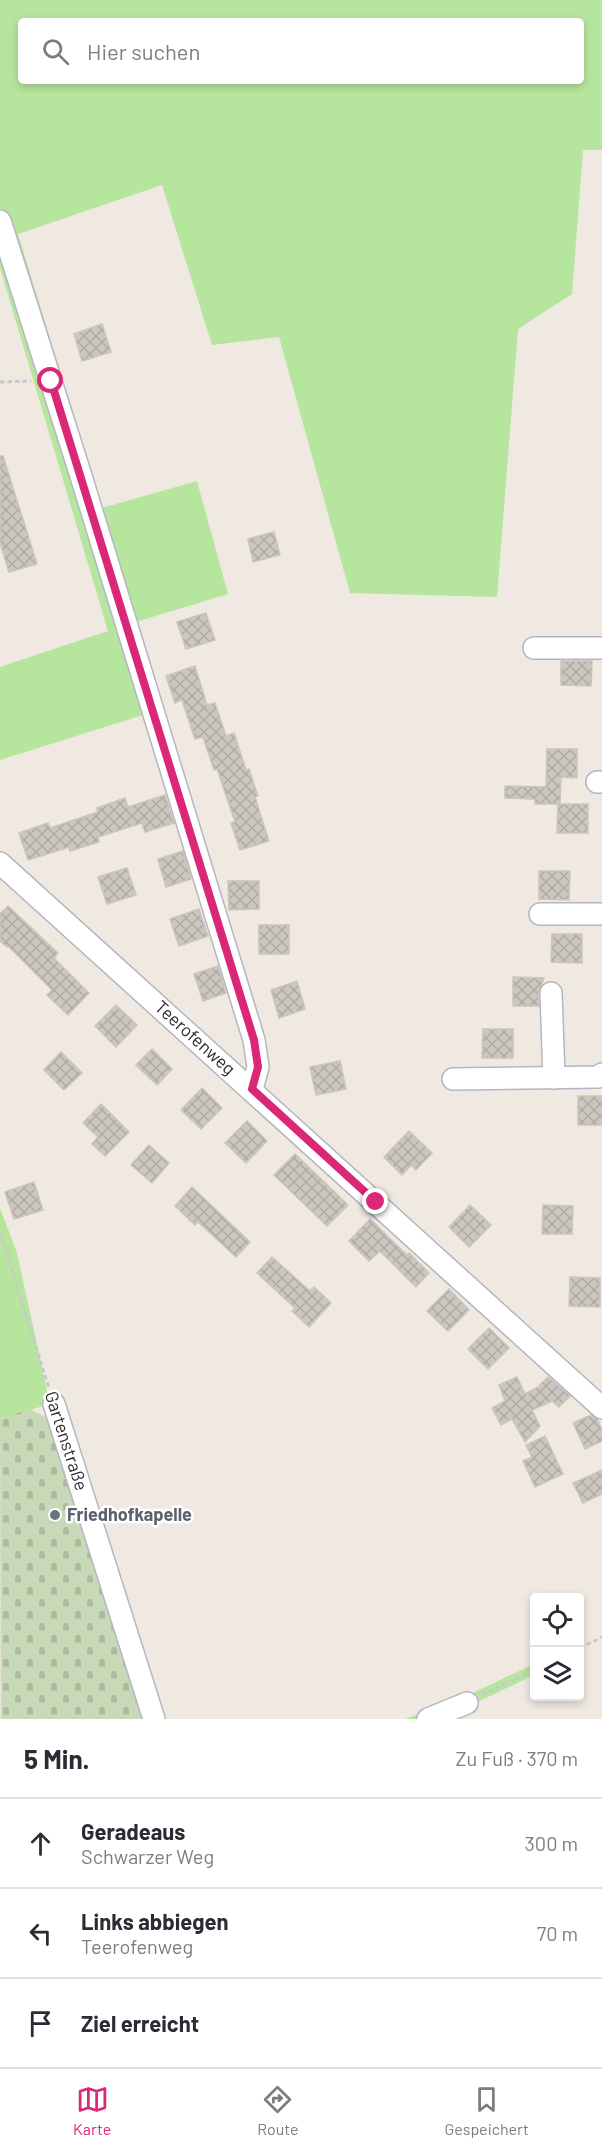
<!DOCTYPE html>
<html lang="de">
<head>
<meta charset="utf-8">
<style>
  body { margin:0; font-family:Barlow,sans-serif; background:#f2f2f3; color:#2b2b33 }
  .controls { position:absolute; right:18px; bottom:18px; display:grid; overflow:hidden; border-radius:6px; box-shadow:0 3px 9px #0003 }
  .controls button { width:54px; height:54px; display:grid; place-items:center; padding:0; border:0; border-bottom:2px solid #e1e1e2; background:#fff; color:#2b2b33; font:30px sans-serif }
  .stop { position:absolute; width:18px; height:18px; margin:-14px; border:4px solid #db2777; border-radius:50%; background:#fff }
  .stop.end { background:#db2777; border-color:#fff; box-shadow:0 2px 6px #0008 }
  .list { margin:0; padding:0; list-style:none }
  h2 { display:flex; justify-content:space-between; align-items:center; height:78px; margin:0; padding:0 24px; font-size:26px }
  h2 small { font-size:20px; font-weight:400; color:#7c7c81 }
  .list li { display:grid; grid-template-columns:39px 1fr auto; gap:18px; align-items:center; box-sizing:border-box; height:90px; padding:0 24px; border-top:2px solid #e1e1e2 }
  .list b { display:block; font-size:22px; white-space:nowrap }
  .list p { margin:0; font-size:20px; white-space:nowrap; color:#7c7c81 }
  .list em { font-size:20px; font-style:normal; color:#7c7c81 }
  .icon { flex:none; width:33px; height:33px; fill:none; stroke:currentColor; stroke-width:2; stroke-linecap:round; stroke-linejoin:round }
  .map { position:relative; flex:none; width:602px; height:1719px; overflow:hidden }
  .search { position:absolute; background:#fff; box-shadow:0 3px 9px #0003; left:18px; right:18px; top:18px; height:66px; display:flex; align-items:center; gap:15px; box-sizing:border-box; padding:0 21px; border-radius:6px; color:#7c7c81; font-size:22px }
  .sheet { height:348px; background:#fff }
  nav { display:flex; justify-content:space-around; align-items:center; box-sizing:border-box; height:84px; border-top:2px solid #e1e1e2; background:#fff; font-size:16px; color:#7c7c81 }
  nav a { display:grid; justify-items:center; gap:3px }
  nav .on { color:#db2777 }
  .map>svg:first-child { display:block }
  .grass { fill:#b6e59e; fill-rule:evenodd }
  .cemetery { fill:url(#cemetery-stones) }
  .building { fill:url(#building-cross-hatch); stroke:#cbc5ba; stroke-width:1.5 }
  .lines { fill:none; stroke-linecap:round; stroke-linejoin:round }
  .minor-casing { stroke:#b4b7c1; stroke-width:24 }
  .path { stroke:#c9c9c9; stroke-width:3; stroke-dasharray:4.5 3; stroke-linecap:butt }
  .minor { stroke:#fff; stroke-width:21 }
  .route { stroke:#db2777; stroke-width:8 }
  .worship-dot { fill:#6b7280; stroke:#fff; stroke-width:2 }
  .labels { text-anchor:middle; stroke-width:5; stroke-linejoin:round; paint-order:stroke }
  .street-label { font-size:18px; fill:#2e2e2e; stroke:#fff }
  .worship-label { font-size:18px; font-weight:bold; fill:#5b616d; stroke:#fff; text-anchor:start }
</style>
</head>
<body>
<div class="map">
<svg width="602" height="1719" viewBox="0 0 602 1719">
  <defs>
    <pattern id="cemetery-stones" width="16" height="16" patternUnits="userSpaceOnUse" patternTransform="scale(1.5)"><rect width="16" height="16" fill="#c8d9b8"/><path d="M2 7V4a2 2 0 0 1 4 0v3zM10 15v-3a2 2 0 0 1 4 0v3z" fill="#acbb9e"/></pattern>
    <pattern id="building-cross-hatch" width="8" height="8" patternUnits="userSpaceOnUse" patternTransform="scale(1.5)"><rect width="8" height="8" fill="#cbc7bf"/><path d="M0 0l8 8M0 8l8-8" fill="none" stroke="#afaba4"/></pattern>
  </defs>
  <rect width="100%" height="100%" fill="#efe9e1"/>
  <g class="grass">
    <path d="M0,0H602V150H583L572,294L518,329L497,597L350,593L279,337L212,345L162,185L18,234L102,508L197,481L228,594L136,622L162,709L0,760V667L108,631L0,268ZM21,21H581V81H21Z"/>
    <polygon points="0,1208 17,1253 50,1404 0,1419"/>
    <polygon points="534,1664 534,1675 442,1719 405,1719 458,1700"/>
  </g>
  <polygon class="cemetery" points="30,1409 52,1421 147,1719 1,1719 0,1419"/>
  <g class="building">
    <polygon points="102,324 111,352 82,361 74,334"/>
    <polygon points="0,456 3,456 37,564 9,572 0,543"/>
    <polygon points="274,532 280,555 253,562 248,539"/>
    <polygon points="206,613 215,640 186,649 177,622"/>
    <polygon points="561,661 592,661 591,686 561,685"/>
    <polygon points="195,666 207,705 215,703 226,736 234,733 246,770 249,769 258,796 255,797 269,841 240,850 231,823 235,822 217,769 214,770 203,737 195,739 182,700 175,703 166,676"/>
    <polygon points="547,749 577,749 577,778 561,777 560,804 588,804 588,833 557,833 558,804 535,804 535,799 505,798 505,786 546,787"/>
    <polygon points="165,795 174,823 145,832 142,823 98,837 99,842 70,851 69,847 28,860 19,833 48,823 50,828 98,812 97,808 125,798 128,807"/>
    <polygon points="183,851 191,879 166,887 158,859"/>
    <polygon points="127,868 136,895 107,904 98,877"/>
    <polygon points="539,871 570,871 569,900 539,899"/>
    <polygon points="228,881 259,881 259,909 229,910"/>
    <polygon points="8,906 58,953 54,958 89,993 68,1015 47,995 52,990 8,946 7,947 0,941 0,914"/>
    <polygon points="199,909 208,936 179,946 170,919"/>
    <rect x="259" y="925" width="30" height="29"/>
    <polygon points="552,934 582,934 582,963 551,962"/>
    <polygon points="218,966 226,993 203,1001 194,974"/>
    <polygon points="513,977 544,978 538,993 539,1006 513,1006"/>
    <polygon points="297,981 305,1009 279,1018 271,990"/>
    <polygon points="116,1005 137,1025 116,1047 95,1026"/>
    <polygon points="483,1029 513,1029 513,1058 482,1058"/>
    <polygon points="152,1049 172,1069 157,1085 136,1065"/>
    <polygon points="61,1052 82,1073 64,1090 44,1070"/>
    <polygon points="340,1061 346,1089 316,1095 310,1067"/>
    <polygon points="202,1088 222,1108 201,1129 181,1110"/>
    <rect x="578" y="1096" width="24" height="29"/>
    <polygon points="101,1104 129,1132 105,1156 92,1144 98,1137 83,1123"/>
    <polygon points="247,1121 267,1141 246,1163 225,1143"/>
    <polygon points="409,1131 432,1153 416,1170 411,1165 402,1175 384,1157"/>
    <polygon points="149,1145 169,1163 152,1183 131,1165"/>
    <polygon points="295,1154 348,1205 327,1226 274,1175"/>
    <polygon points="34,1182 43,1210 14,1219 5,1192"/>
    <polygon points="192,1187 250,1242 236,1257 198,1222 195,1225 175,1206"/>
    <polygon points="470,1205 491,1225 469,1247 449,1227"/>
    <polygon points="543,1205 573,1206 572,1234 542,1234"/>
    <polygon points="370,1219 407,1255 409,1253 429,1273 416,1287 380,1251 369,1261 349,1241"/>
    <polygon points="272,1257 310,1291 314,1287 331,1303 309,1327 292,1311 295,1308 257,1273"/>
    <polygon points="570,1277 600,1278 600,1307 569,1306"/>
    <polygon points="449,1289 469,1310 448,1331 427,1311"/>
    <polygon points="489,1328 509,1348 488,1369 468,1349"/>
    <polygon points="517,1377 525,1394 538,1387 548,1377 570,1396 559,1407 552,1401 532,1410 540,1426 525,1442 512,1419 501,1425 492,1408 505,1401 499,1385"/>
    <polygon points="591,1415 597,1419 602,1430 602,1441 585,1449 573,1423"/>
    <polygon points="545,1436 563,1474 535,1487 523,1461 532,1457 526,1445"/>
    <polygon points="602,1470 602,1494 583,1503 573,1483"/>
  </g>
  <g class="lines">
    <g class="minor-casing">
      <g id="minor">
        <polyline points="0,221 81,476 254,1040 258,1067 252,1089"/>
        <polyline points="534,648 602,648"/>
        <polyline points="597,782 602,782"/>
        <polyline points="0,863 602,1408"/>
        <polyline points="540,914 602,914"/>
        <polyline points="551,993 554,1078"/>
        <polyline points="453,1079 598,1077 602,1074"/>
        <polyline points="54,1404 154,1719"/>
        <polyline points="428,1719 467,1703"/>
      </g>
    </g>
    <g class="path">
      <polyline points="0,382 31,381"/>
      <polyline points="0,1232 49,1388"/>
      <polyline points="580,1648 602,1637"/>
      <polyline points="482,1695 534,1670"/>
    </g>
    <use href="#minor" class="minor"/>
  </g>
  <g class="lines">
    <polyline class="route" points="51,381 254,1040 258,1067 252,1089 376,1202"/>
  </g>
  <circle class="worship-dot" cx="55" cy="1515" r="6"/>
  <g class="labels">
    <g class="street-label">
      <text transform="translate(195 1038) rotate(42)" y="6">Teerofenweg</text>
      <text transform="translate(66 1441) rotate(72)" y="6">Gartenstraße</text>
    </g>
    <g class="worship-label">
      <text x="67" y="1521">Friedhofkapelle</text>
    </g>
  </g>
</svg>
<div class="controls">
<button><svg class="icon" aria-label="locate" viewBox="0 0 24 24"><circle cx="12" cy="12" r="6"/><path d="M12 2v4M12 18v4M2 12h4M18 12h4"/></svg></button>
<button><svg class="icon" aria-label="layers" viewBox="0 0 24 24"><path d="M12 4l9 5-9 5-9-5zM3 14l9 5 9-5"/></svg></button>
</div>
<div class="stop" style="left:51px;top:381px"></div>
<div class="stop end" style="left:376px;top:1202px"></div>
<div class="search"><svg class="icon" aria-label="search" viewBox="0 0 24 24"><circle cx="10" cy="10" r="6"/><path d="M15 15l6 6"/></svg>Hier suchen</div>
</div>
<section class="sheet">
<h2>5 Min.<small>Zu Fuß · 370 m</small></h2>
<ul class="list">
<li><svg class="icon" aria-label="ahead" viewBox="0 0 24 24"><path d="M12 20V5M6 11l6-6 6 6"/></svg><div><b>Geradeaus</b><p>Schwarzer Weg</p></div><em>300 m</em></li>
<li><svg class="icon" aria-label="left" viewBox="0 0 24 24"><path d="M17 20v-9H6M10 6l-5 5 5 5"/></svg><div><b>Links abbiegen</b><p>Teerofenweg</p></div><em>70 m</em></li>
<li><svg class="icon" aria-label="arrive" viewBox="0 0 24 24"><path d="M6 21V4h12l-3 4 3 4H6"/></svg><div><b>Ziel erreicht</b></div></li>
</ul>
</section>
<nav>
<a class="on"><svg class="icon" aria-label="map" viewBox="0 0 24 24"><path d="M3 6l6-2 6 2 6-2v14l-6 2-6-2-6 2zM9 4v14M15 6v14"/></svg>Karte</a>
<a><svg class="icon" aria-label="directions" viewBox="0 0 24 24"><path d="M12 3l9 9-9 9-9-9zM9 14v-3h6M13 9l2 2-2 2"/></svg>Route</a>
<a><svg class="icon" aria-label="saved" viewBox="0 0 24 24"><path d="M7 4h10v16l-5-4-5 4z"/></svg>Gespeichert</a>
</nav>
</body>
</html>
